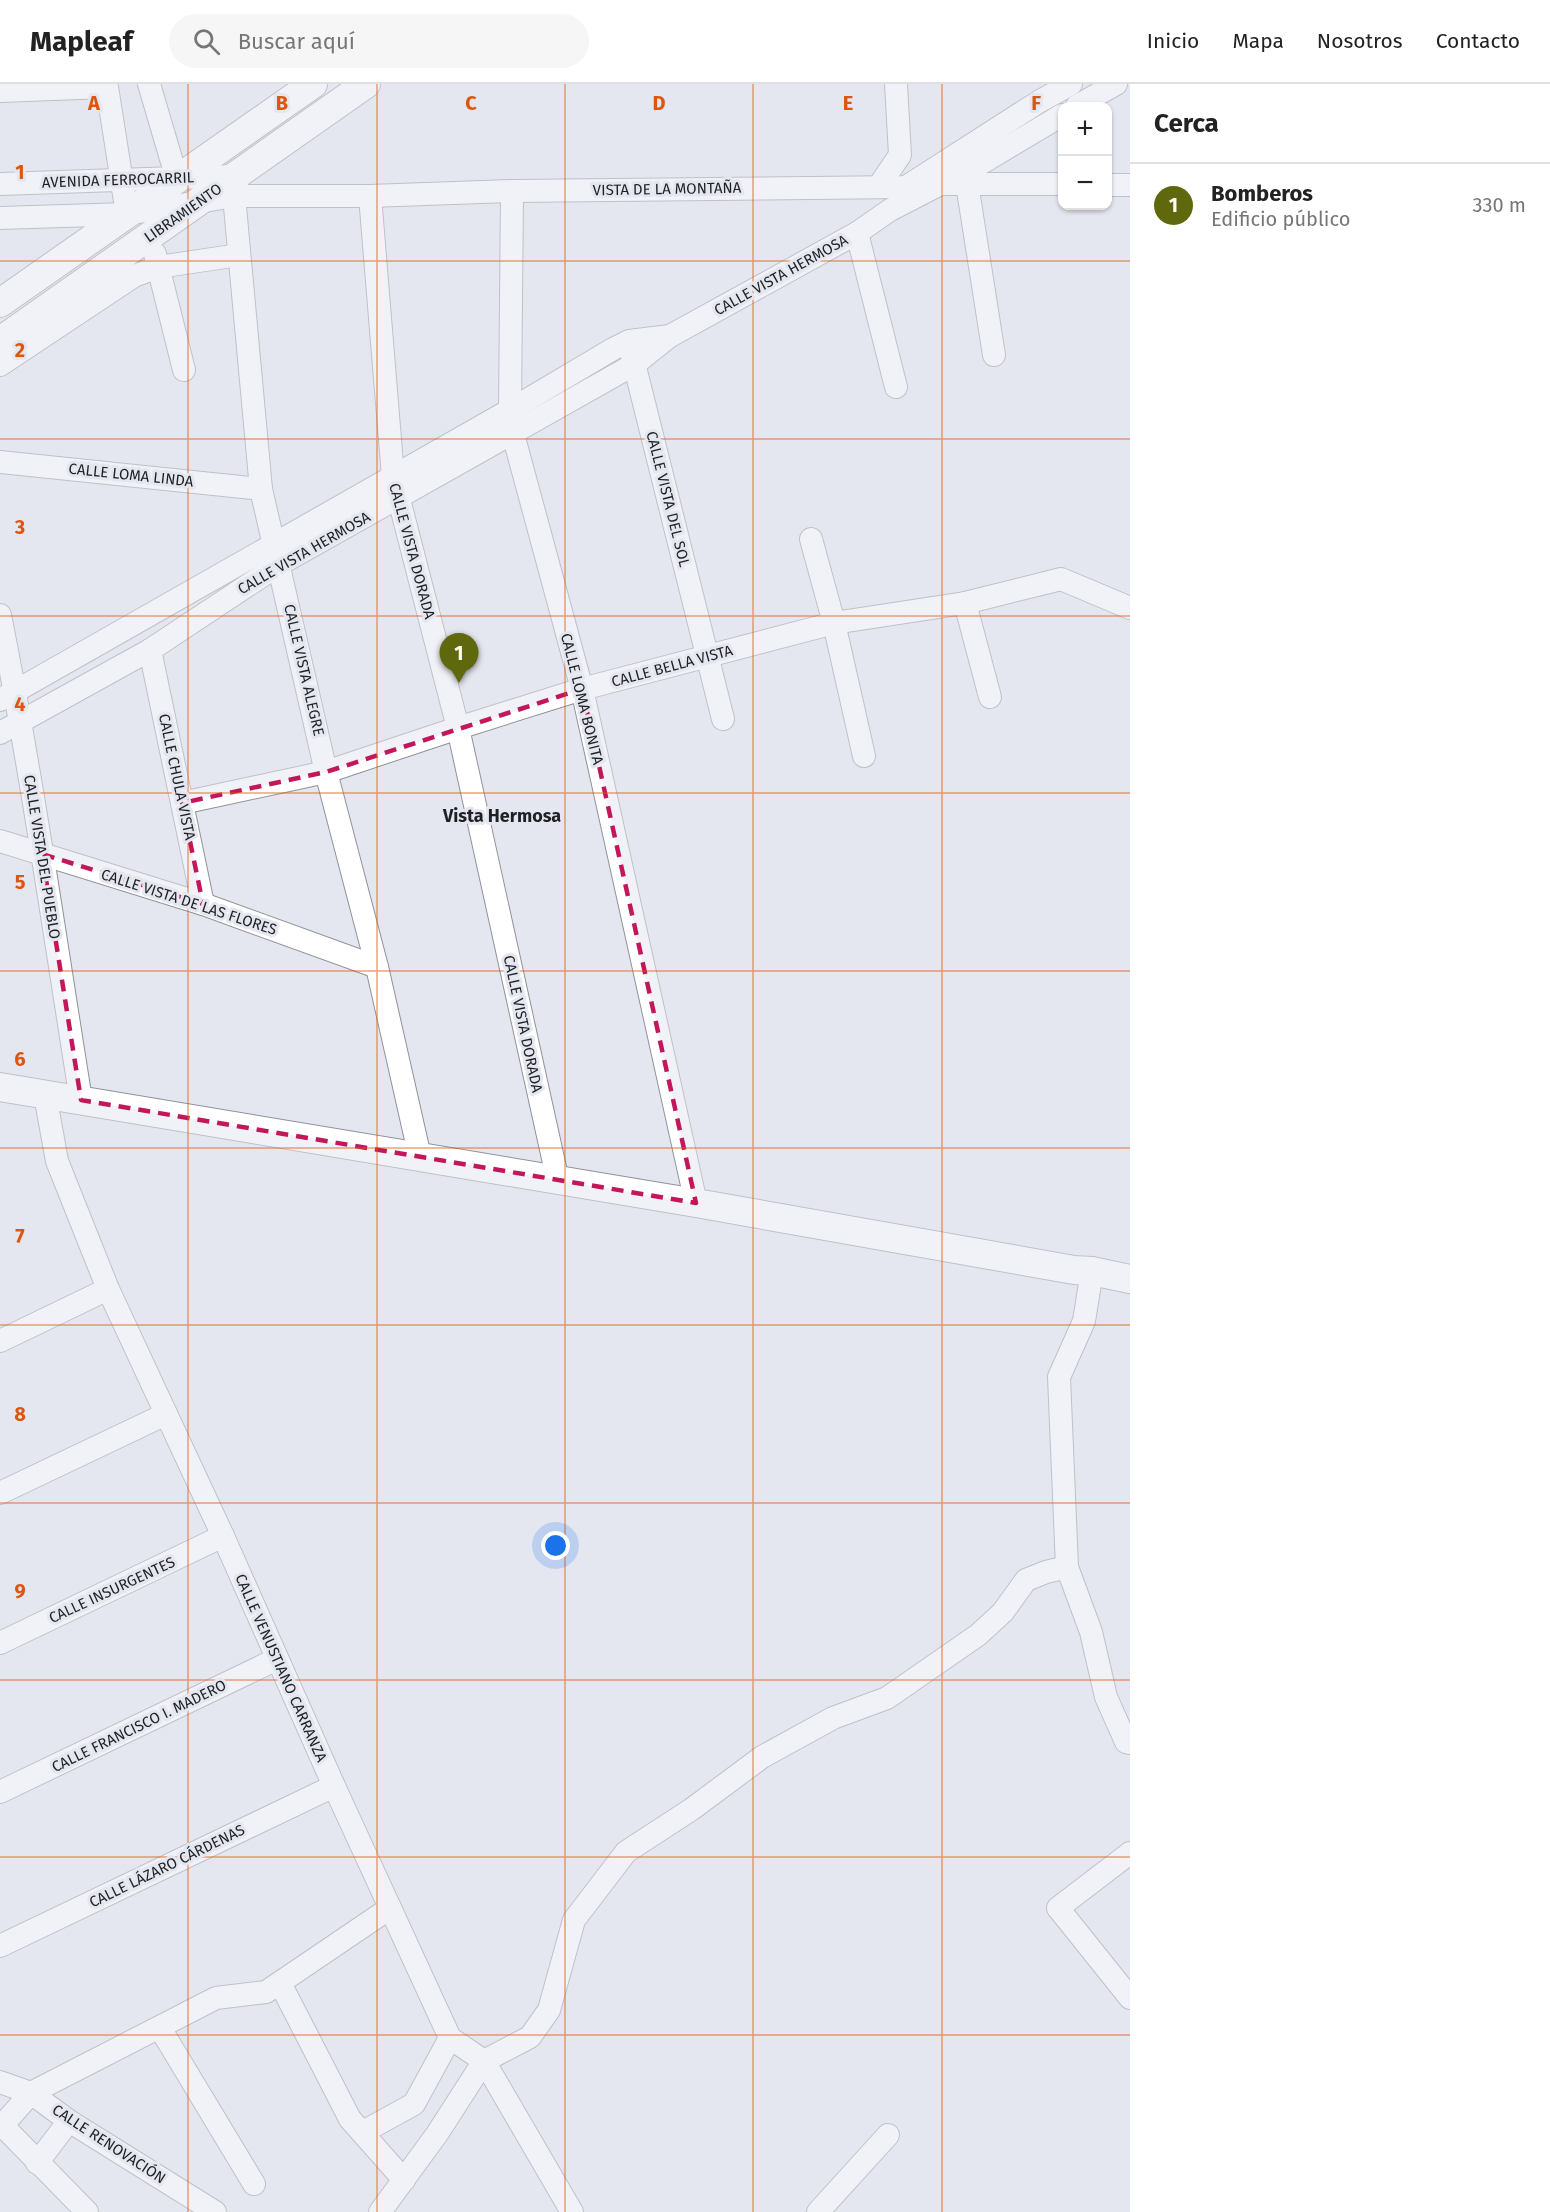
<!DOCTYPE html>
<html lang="es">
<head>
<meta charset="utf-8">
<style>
  body { margin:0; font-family:"Fira Sans",sans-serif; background:#f6f6f6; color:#222 }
  .controls { position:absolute; right:18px; top:18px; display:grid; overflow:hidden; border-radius:12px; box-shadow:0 2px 4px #0004 }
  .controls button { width:54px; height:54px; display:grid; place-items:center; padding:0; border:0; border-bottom:2px solid #e0e0e0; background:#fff; color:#222; font:30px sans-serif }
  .you { position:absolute; left:556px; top:1462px; width:21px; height:21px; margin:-15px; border:4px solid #fff; border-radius:50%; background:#1a73e8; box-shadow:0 0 0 9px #1a73e833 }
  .badge { display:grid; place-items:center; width:39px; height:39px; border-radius:50%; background:#5f680c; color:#fff; font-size:20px; font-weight:700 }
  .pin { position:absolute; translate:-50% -50px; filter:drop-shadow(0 2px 3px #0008) }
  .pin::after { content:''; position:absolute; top:32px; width:21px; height:18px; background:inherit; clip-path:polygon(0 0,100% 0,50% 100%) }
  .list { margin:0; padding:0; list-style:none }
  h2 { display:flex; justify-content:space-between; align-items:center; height:78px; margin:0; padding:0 24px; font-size:26px }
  h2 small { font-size:20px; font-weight:400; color:#767676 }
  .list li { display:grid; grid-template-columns:39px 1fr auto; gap:18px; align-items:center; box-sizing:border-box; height:84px; padding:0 24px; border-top:2px solid #e0e0e0 }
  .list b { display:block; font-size:22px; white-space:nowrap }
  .list p { margin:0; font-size:20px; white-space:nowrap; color:#767676 }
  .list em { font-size:20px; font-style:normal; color:#767676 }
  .icon { flex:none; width:33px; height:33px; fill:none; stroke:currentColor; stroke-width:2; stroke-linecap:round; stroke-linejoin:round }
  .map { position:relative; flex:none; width:1130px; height:2128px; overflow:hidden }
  header { display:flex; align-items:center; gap:36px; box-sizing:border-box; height:84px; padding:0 30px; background:#fff; border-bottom:2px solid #e0e0e0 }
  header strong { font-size:28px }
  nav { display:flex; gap:33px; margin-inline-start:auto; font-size:21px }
  .search { width:420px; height:54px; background:#f6f6f6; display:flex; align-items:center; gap:15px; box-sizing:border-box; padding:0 21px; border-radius:33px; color:#767676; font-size:22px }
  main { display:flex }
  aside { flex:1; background:#fff }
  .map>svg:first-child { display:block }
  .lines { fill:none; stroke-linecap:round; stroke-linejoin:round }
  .minor-casing { stroke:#90929a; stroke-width:24 }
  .major-casing { stroke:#90929a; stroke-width:30 }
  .minor { stroke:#fff; stroke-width:22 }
  .major { stroke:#fff; stroke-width:28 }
  .marked { fill:none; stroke:#c2185b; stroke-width:4.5; stroke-dasharray:12 8; stroke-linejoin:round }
  .grid { fill:none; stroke:#de560d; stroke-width:1.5; stroke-opacity:0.55 }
  .labels { text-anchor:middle; stroke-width:6; stroke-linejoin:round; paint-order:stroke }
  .street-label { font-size:15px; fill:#1f2023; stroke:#e5e7f0 }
  .quarter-label { font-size:18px; font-weight:bold; fill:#1f2023; stroke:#e5e7f0 }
  .grid-label { font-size:20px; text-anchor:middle; font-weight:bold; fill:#de560d; stroke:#e5e7f0; stroke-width:6; stroke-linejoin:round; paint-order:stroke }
</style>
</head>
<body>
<header>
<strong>Mapleaf</strong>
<div class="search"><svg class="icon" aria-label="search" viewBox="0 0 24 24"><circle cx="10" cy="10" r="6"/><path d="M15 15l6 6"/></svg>Buscar aquí</div>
<nav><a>Inicio</a><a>Mapa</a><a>Nosotros</a><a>Contacto</a></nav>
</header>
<main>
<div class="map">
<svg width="1130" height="2128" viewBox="0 0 1130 2128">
  <rect width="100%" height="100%" fill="#e5e7f0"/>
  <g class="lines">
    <g class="minor-casing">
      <g id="minor">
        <polyline points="149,0 177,95"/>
        <polyline points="0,7 107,3 127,130"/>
        <polyline points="1077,22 1116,0"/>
        <polyline points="235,99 234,112 261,405 326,688 377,883 420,1073"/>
        <polyline points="0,100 235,92 239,94"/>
        <polyline points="967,100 994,271"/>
        <polyline points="909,101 1040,17 1071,0"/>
        <polyline points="1108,101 1130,101"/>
        <polyline points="879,102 900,71 896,0"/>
        <polyline points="512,107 510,326 513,350 582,605 696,1119"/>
        <polyline points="370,112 393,392 458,644 558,1097"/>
        <polyline points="0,134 127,130 234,112 370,112 512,107 906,103 942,100 1062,100"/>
        <polyline points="857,149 896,303"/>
        <polyline points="155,170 184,286"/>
        <polyline points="631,267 723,635"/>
        <polyline points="0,281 134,192 158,183 239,171"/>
        <polyline points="0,378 261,405"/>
        <polyline points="811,455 834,539 864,672"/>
        <polyline points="965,519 990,613"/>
        <path d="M0,531C32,692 55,854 81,1016"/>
        <polyline points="150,566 203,820"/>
        <polyline points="0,616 510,326 613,265 629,257 670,252"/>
        <polyline points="0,649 150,566 280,480 635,280 670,252 857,149 890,126 985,77 1062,31"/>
        <polyline points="182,719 326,688 458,644 582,605 834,539 965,519 1061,495 1130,524"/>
        <polyline points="0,757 203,820 377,883"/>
        <polyline points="45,1011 57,1077 108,1205 223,1452 334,1702 450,1954 484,1977 572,2128"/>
        <polyline points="1092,1187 1084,1237 1059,1293 1067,1483 1091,1548 1106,1613 1126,1658 1130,1659"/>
        <polyline points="0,1257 108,1205"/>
        <polyline points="0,1409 166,1330"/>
        <polyline points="0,1559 223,1452"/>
        <polyline points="0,1708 277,1575"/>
        <polyline points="1130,1769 1058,1824 1130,1914"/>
        <polyline points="0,1862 334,1702"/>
        <polyline points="280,1899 350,2035 404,2096"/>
        <polyline points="160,1944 254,2100"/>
        <polyline points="0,1998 31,2009 69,2037 215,2128"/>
        <polyline points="0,2039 87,2128"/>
        <polyline points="2,2042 31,2009 216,1914 266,1908 390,1824"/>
        <polyline points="363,2048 414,2020 450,1954"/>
        <polyline points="37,2079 69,2037"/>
        <polyline points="380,2128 437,2050 484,1977 530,1953 549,1926 574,1836 626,1768 692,1725 762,1673 833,1634 887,1614 978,1551 1003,1528 1026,1496 1046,1488 1067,1483"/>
        <polyline points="818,2128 888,2051"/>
      </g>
    </g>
    <g class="major-casing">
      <g id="major">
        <polyline points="0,219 313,0"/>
        <polyline points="0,257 366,0"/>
        <polyline points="0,1003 696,1119 1074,1186 1092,1187 1130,1195"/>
      </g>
    </g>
    <use href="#minor" class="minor"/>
    <use href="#major" class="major"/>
  </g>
  <path d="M0 0H1130V2128H0ZM582,605L696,1119L81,1016L42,770L203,820L182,719L326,688Z" fill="#e5e7f0" fill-opacity=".55" fill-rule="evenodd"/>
  <path class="marked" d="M582,605L696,1119L81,1016L42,770L203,820L182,719L326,688Z"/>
  <path class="grid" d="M188,0V2128M377,0V2128M565,0V2128M753,0V2128M942,0V2128M0,177H1130M0,355H1130M0,532H1130M0,709H1130M0,887H1130M0,1064H1130M0,1241H1130M0,1419H1130M0,1596H1130M0,1773H1130M0,1951H1130"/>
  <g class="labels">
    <g class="street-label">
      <text transform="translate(118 96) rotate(-2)" y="5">AVENIDA FERROCARRIL</text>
      <text transform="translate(667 105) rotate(-1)" y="5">VISTA DE LA MONTAÑA</text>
      <text transform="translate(183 129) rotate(-35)" y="5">LIBRAMIENTO</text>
      <text transform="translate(781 191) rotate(-29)" y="5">CALLE VISTA HERMOSA</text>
      <text transform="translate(131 391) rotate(6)" y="5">CALLE LOMA LINDA</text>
      <text transform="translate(668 415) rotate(76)" y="5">CALLE VISTA DEL SOL</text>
      <text transform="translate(412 467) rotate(75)" y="5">CALLE VISTA DORADA</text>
      <text transform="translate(304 469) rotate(-30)" y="5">CALLE VISTA HERMOSA</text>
      <text transform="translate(672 582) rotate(-15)" y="5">CALLE BELLA VISTA</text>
      <text transform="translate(304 586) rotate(77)" y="5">CALLE VISTA ALEGRE</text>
      <text transform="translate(582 615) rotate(76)" y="5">CALLE LOMA BONITA</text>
      <text transform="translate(177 693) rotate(78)" y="5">CALLE CHULA VISTA</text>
      <text transform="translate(42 773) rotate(81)" y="5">CALLE VISTA DEL PUEBLO</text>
      <text transform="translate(189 818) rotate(18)" y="5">CALLE VISTA DE LAS FLORES</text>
      <text transform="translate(523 940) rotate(78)" y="5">CALLE VISTA DORADA</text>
      <text transform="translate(112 1506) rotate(-25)" y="5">CALLE INSURGENTES</text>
      <text transform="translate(281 1584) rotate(66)" y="5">CALLE VENUSTIANO CARRANZA</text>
      <text transform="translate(139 1642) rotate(-26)" y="5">CALLE FRANCISCO I. MADERO</text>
      <text transform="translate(167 1782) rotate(-26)" y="5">CALLE LÁZARO CÁRDENAS</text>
      <text transform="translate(109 2060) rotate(33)" y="5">CALLE RENOVACIÓN</text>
    </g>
    <g class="quarter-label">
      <text x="502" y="738">Vista Hermosa</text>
    </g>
  </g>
  <g class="grid-label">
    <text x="94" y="26">A</text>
    <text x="282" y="26">B</text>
    <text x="471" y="26">C</text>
    <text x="659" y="26">D</text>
    <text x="848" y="26">E</text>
    <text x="1036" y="26">F</text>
    <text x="20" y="95">1</text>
    <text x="20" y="273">2</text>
    <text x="20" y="450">3</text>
    <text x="20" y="627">4</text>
    <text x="20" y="805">5</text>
    <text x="20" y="982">6</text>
    <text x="20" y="1159">7</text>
    <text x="20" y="1337">8</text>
    <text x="20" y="1514">9</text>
  </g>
</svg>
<div class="controls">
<button>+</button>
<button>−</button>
</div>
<div class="you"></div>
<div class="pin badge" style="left:459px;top:599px">1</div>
</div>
<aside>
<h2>Cerca<small></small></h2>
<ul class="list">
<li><span class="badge">1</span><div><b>Bomberos</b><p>Edificio público</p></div><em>330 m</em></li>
</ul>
</aside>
</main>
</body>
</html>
